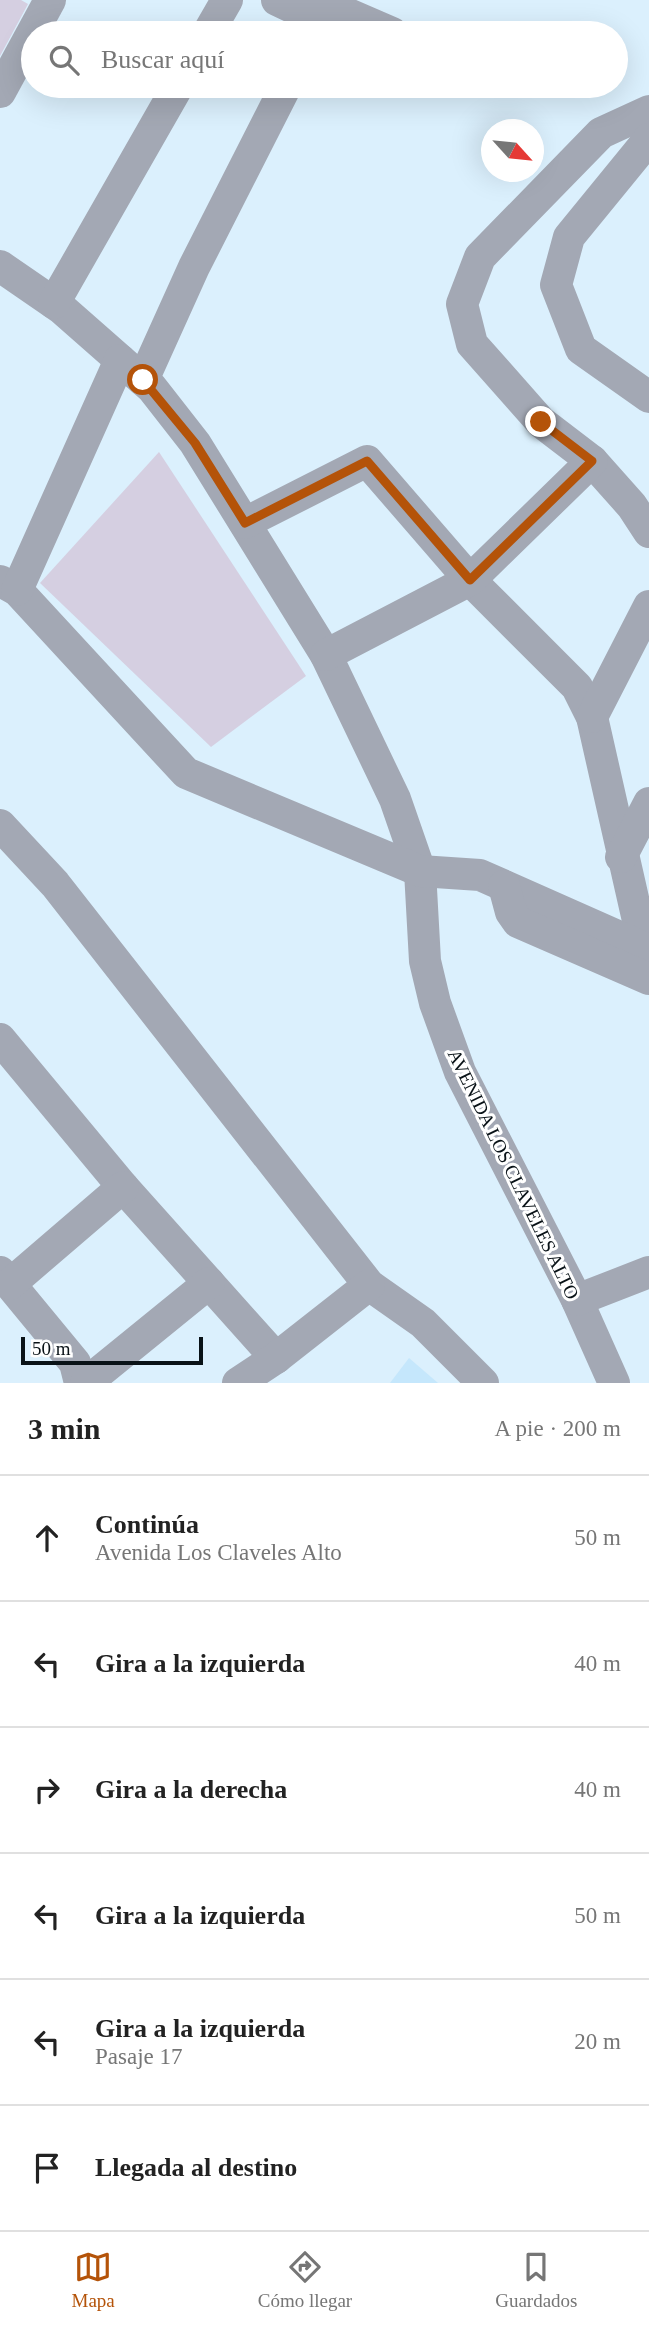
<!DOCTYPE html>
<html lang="es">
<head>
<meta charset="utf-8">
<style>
  body { margin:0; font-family:"Times New Roman",serif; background:#f6f6f6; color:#222 }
  .compass { position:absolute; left:481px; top:119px; width:63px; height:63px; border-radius:50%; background:#fff; box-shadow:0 7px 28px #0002; rotate:117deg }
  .scale { position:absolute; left:21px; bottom:18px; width:182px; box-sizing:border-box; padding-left:7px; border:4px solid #091217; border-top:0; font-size:19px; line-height:24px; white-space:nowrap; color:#091217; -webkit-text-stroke:5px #fff; paint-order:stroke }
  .stop { position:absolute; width:21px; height:21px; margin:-16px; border:5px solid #b45309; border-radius:50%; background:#fff }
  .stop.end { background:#b45309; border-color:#fff; box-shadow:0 2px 7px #0008 }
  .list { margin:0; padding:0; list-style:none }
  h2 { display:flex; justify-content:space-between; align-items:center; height:91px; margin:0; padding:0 28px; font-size:30px }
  h2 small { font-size:23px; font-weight:400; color:#767676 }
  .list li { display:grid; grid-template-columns:46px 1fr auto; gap:21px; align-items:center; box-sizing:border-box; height:126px; padding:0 28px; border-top:2px solid #e0e0e0 }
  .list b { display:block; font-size:26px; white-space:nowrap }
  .list p { margin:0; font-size:23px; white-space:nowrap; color:#767676 }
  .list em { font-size:23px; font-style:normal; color:#767676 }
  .icon { flex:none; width:38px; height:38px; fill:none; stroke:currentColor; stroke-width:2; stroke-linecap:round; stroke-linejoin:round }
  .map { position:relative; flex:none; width:649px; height:1383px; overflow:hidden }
  .search { position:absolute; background:#fff; box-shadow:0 7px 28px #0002; left:21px; right:21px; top:21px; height:77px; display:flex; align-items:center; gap:18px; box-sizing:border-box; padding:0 24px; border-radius:38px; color:#767676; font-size:26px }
  .sheet { height:847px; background:#fff }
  nav { display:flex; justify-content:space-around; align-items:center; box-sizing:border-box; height:98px; border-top:2px solid #e0e0e0; background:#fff; font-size:19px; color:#767676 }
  nav a { display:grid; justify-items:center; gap:4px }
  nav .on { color:#b45309 }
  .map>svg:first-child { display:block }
  .built { fill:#c5e7fc }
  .green { fill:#d5cfe1 }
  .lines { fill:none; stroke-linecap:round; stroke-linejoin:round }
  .minor { stroke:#a3a8b4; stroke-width:32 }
  .route { stroke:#b45309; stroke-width:9 }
  .labels { text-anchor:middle; stroke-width:6; stroke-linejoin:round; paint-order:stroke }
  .street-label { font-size:19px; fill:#091217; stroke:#fff }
</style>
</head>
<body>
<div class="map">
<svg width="649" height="1383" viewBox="0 0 649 1383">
  <rect width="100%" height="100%" fill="#dbf0fd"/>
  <polygon class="built" points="409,1358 438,1383 390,1383"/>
  <g class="green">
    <polygon points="0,0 21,0 28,4 0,56"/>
    <polygon points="159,452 306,676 211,747 40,583"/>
  </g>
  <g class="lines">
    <g class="minor">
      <polyline points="277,0 296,9 346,13 392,33"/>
      <polyline points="208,33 227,0"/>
      <polyline points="0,92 50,0"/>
      <polyline points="649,111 601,133 480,257 462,304 472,344 541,422 592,461 632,506 649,532"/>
      <polyline points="649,139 569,237 556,285 581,349 649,397"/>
      <polyline points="0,266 61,308 152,388 195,443 326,655 395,799 420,871 425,961 435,1003 460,1072 577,1300 614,1383"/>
      <polyline points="54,303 178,86"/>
      <polyline points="143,380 194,267 286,86"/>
      <polyline points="245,523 367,461 470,580 577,687 592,717 644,947"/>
      <polyline points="0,581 17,590 186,773 420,871 480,875 649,950"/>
      <polyline points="17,590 120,360"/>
      <polyline points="326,655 470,580 592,461"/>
      <polyline points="592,717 649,606"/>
      <polyline points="0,825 55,884 369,1285 423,1323 483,1383"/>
      <polyline points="621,857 649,803"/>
      <polyline points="504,886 511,912 518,922 649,979"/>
      <polyline points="0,1039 123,1187 276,1358"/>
      <polyline points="0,1272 75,1363 80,1383"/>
      <polyline points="10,1284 123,1187"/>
      <polyline points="577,1300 649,1272"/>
      <polyline points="86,1383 209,1283"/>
      <polyline points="238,1383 276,1358 369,1285"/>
    </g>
  </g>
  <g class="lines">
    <polyline class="route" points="143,380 195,443 245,523 367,461 470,580 592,461 541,422"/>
  </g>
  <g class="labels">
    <g class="street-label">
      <text transform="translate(514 1174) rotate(64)" y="7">AVENIDA LOS CLAVELES ALTO</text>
    </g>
  </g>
</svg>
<svg class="compass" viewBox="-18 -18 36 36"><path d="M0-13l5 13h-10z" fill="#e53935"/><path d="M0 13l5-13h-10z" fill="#767676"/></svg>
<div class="scale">50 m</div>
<div class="stop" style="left:143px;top:380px"></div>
<div class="stop end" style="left:541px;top:422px"></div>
<div class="search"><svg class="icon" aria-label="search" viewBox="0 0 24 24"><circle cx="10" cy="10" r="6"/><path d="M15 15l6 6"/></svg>Buscar aquí</div>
</div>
<section class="sheet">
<h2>3 min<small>A pie · 200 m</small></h2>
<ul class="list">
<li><svg class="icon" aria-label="ahead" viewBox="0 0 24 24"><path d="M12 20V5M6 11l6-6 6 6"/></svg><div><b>Continúa</b><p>Avenida Los Claveles Alto</p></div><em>50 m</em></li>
<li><svg class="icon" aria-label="left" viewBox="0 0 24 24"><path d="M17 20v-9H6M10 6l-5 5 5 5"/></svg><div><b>Gira a la izquierda</b></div><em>40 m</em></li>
<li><svg class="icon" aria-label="right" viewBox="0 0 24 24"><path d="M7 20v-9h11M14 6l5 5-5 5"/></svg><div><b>Gira a la derecha</b></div><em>40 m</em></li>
<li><svg class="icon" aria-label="left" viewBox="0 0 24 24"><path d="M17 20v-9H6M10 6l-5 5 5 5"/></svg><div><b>Gira a la izquierda</b></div><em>50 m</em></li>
<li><svg class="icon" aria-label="left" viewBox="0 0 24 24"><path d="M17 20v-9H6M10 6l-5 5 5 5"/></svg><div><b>Gira a la izquierda</b><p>Pasaje 17</p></div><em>20 m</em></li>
<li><svg class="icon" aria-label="arrive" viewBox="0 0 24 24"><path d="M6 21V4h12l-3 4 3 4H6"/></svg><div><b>Llegada al destino</b></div></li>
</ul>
</section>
<nav>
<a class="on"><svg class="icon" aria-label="map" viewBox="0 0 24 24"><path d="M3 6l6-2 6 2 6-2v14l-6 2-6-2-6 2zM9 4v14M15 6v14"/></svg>Mapa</a>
<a><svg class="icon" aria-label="directions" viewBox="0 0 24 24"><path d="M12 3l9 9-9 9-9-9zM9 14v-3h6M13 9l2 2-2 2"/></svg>Cómo llegar</a>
<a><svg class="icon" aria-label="saved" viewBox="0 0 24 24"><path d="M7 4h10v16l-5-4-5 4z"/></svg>Guardados</a>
</nav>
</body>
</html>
